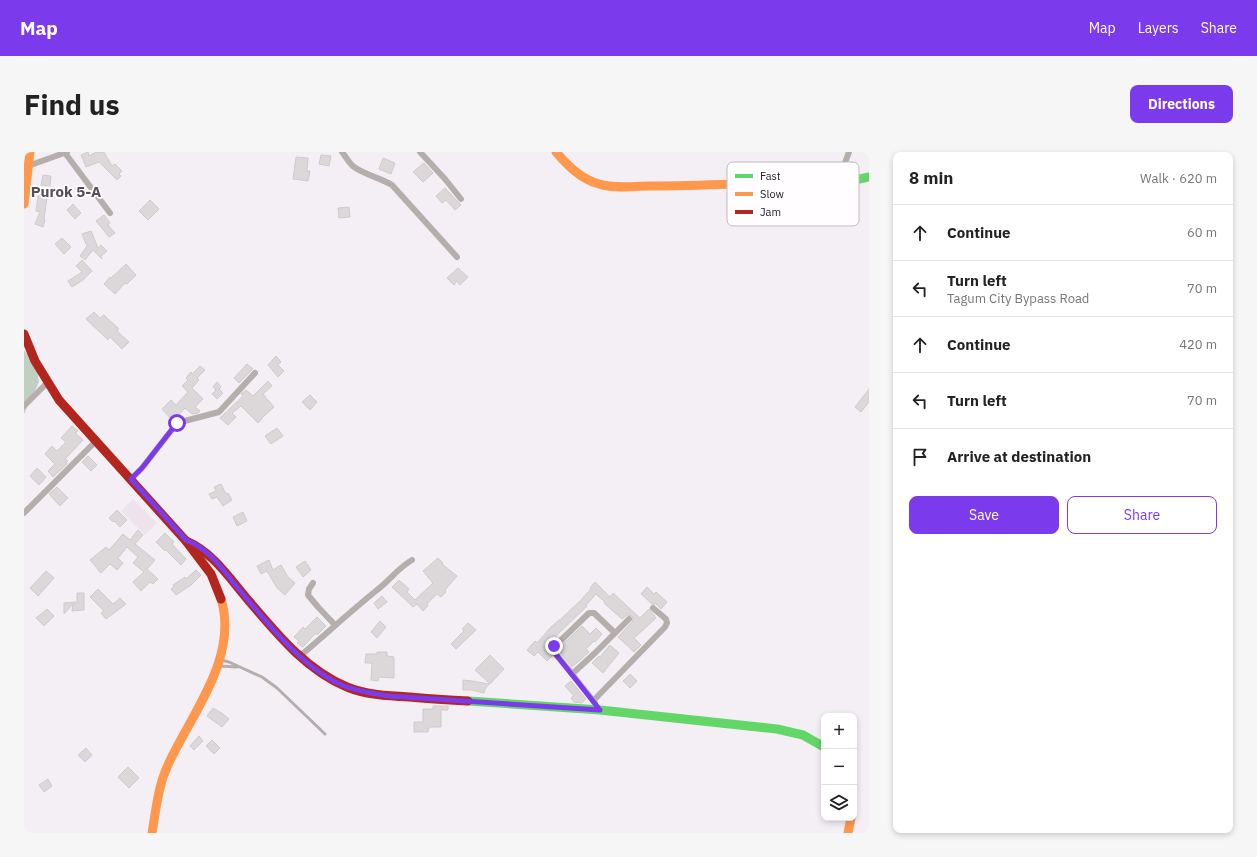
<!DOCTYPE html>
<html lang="en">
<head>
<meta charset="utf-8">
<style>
  body { margin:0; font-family:"IBM Plex Sans",sans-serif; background:#f6f6f6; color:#222 }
  .controls { position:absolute; right:12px; bottom:12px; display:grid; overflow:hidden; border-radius:8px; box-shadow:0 2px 6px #0003 }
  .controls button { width:36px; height:36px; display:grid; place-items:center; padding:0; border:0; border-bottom:1px solid #e0e0e0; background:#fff; color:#222; font:20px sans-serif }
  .stop { position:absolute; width:12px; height:12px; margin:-9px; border:3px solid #7c3aed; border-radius:50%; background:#fff }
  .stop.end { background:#7c3aed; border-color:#fff; box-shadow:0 1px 4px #0008 }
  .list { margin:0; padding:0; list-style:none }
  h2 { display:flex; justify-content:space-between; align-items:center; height:52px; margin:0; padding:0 16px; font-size:17px }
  h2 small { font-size:13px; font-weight:400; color:#767676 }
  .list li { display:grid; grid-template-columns:26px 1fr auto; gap:12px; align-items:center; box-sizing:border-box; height:56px; padding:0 16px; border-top:1px solid #e0e0e0 }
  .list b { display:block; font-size:15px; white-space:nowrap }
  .list p { margin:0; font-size:13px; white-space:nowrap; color:#767676 }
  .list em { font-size:13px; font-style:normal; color:#767676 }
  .actions { display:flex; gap:8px; padding:12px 16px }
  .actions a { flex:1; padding:9px 0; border:1px solid #7c3aed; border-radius:8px; text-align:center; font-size:14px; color:#7c3aed }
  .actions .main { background:#7c3aed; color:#fff }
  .icon { flex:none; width:22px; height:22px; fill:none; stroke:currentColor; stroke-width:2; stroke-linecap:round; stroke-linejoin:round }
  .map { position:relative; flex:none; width:845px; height:681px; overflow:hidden; border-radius:8px }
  header { display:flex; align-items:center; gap:24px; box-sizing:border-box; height:56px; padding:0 20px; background:#7c3aed; color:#fff }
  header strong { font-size:19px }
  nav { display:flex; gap:22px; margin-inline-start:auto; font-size:14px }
  .intro { display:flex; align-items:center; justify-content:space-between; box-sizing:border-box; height:96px; padding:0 24px }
  h1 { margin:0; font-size:28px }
  .button { padding:10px 18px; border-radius:8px; background:#7c3aed; color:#fff; font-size:14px; font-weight:700 }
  main { display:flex; gap:24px; padding:0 24px }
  aside { flex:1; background:#fff; border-radius:8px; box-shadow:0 2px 6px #0003 }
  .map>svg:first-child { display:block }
  .built { fill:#eee2ed }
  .forest { fill:#bfd0c3 }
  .building { fill:#dcd7d8; stroke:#cfcacb }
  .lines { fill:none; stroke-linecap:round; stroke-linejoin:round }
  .lane { stroke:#b5aead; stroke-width:3 }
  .street { stroke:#b5aead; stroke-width:6 }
  .fast { stroke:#63d668; stroke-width:9 }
  .slow { stroke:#ff974d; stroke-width:9 }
  .jam { stroke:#b3261e; stroke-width:9 }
  .route { stroke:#7c3aed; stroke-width:5 }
  .labels { text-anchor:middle; stroke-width:3.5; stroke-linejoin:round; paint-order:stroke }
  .neighbourhood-label { font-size:15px; font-weight:bold; fill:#564d56; stroke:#fffdff }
  .key { fill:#fffdff; stroke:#bdbbbd; stroke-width:1 }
  .key-label { font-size:11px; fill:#242024 }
</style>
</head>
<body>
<header>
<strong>Map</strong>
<nav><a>Map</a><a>Layers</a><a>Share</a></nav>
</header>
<div class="intro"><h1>Find us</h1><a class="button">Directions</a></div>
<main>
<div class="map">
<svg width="845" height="681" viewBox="0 0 845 681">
  <rect width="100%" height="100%" fill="#f4eff4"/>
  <polygon class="built" points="109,347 133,371 121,383 97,359"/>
  <polygon class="forest" points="0,198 12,212 15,230 0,262"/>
  <g class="building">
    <polygon points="64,0 65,4 72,0 80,0 88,14 91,12 98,19 95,22 97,24 93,28 75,10 62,15 57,3"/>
    <polygon points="297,3 307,4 305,14 295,12"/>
    <polygon points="272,5 284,6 283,19 286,19 284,29 269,27"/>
    <polygon points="359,6 371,11 367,22 355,17"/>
    <polygon points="400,11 409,21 399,30 389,20"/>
    <polygon points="19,23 27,24 26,34 17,33"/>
    <polygon points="421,36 437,53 431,58 422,48 418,51 412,44"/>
    <polygon points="14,44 23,45 20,67 21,68 19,75 11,72 16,60 12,59"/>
    <polygon points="126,48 135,57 124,68 115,59"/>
    <polygon points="49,52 57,61 51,67 43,58"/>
    <polygon points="325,55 326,65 315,66 314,56"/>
    <polygon points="80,63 86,71 84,73 91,81 85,85 72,69"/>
    <polygon points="67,79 74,96 77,93 83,99 77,104 78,107 69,98 61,108 56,104 63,94 58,82"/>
    <polygon points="38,86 47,95 40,102 31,92"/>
    <polygon points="58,108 68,119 59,128 48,135 44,129 58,120 52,114"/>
    <polygon points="102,112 112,123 103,132 101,131 91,142 80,132 86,125 87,126"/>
    <polygon points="434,116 444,125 436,133 433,129 430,133 423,126"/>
    <polygon points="70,160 76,166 80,163 95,177 93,179 105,190 98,197 86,185 84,188 62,167"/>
    <polygon points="252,204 257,210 254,213 260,219 254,225 244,213"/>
    <polygon points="223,212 229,217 215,231 210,226"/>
    <polygon points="176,214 181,218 173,226 175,228 168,236 179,247 171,255 176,259 174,261 168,262 161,256 149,269 138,257 147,248 152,253 164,240 158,234 164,228 162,226 167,220 168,222"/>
    <polygon points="244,229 248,234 239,242 250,255 238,266 238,267 234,271 217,254 208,261 212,265 204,273 196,266 219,244 217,242 222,238 229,244"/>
    <polygon points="193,230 197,235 195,237 199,241 193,247 188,242 192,238 189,235"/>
    <polygon points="845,237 845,250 837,260 831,255"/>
    <polygon points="286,243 293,250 286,258 278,250"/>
    <polygon points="48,274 54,279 51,281 59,288 41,307 44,309 42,311 43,312 29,325 24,319 31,312 21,302 28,294 33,299 42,290 37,286"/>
    <polygon points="253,276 259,284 247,292 241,284"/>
    <polygon points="64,304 73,313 67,319 58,310"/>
    <polygon points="13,316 22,325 15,333 6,324"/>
    <polygon points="197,332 202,342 204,341 208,348 199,354 193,345 188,347 185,342 192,339 190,335"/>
    <polygon points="33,335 44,346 36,354 25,342"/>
    <polygon points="93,358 103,368 96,375 90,369 89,370 85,366"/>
    <polygon points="219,360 223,369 213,374 209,365"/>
    <polygon points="114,378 119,383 111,392 131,408 123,417 134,427 129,432 126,430 117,439 109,430 120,420 109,411 114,405 103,395 94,406 99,411 93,418 86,412 77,421 66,408 82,395 85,398 99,382 106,388"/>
    <polygon points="141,381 150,390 148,392 162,407 157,413 142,398 141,399 132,390"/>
    <polygon points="414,406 419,411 418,412 433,424 421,438 422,440 417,445 413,442 403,452 404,454 399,459 393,452 389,455 368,435 375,428 385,437 383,440 391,448 409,431 399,419"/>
    <polygon points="245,408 249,418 257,413 264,425 271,431 261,443 253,436 243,419 237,422 233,414"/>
    <polygon points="281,409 287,418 279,425 272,415"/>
    <polygon points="172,418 177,423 167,433 152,443 147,437 150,435 149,433 161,425 162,427"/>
    <polygon points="22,419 30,426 14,444 6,436"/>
    <polygon points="571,430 586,445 589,441 616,466 625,457 631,464 630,464 632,466 610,486 617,493 610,500 594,485 608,470 609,468 608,464 603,463 598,467 580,451 581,450 572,442 562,453 563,454 531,485 532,486 528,491 526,499 528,504 523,509 514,500 510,504 503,498 511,489 513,491 526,476 535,468 536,468 557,448 567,437 566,436"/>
    <polygon points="623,435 630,442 632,440 643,450 637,457 632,452 628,452 617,442"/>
    <polygon points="74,437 89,452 96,446 102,452 82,467 77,461 80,459 66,445"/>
    <polygon points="53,441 60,441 60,458 48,459 49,452 40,462 40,451 53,450"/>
    <polygon points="358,444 363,450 354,457 350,451"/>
    <polygon points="23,457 30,464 20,474 12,466"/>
    <polygon points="293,465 302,474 293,483 292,481 279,495 273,491 275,489 270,485 279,475 281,477"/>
    <polygon points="356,469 362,475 353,486 347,480"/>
    <polygon points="444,471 452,478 432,497 427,492 440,479 438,477"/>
    <polygon points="558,474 566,482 572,476 578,482 571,490 570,489 562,497 565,500 548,515 535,499 535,496"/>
    <polygon points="586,493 595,501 579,521 568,511 575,504 576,505"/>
    <polygon points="353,500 363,500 363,504 370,505 370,526 355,525 354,529 347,528 348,511 341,511 342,502 353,502"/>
    <polygon points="466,503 480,517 466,532 451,518"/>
    <polygon points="606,522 613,529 606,536 599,529"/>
    <polygon points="439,528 448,529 465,532 461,537 460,541 447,538 439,538"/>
    <polygon points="547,529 562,547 558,551 550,550 547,546 550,544 541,534"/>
    <polygon points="409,554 424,554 424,558 417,558 417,575 405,575 404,580 390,580 390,570 399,570 399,557 409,557"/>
    <polygon points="189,556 199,562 205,567 198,575 183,564"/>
    <polygon points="175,584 179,589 170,598 166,594"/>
    <polygon points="188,588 196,596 190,602 182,594"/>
    <polygon points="62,596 68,603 61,610 54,603"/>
    <polygon points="104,615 115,626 105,636 94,625"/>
    <polygon points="24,627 28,634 20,640 15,633"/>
  </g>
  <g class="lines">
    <g class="lane">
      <polyline points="197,508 205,510 238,525 253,536 301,582"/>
      <polyline points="195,514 213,515"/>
    </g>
    <g class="street">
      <path d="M318,0C322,5 325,11 330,15C342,23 356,26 368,33L433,105"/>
      <polyline points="396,0 421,27 437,47"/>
      <polyline points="41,1 86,61"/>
      <polyline points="4,14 43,0"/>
      <polyline points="813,32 825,0"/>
      <polyline points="0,254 24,230"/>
      <polyline points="107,327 118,316 153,271 195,260 231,221"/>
      <polyline points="0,361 72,289"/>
      <polyline points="289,431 285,437 284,443 294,455 311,473"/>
      <path d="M276,504C302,482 327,459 353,438C366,428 374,416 388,408"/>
      <polyline points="548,522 530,500 531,494 565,461 570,461 591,481"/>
      <polyline points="569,549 641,475 643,471 642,467 629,456"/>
      <polyline points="571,551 548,522 571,501 605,467"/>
    </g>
    <g class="fast">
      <polyline points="771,31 813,32 845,25"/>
      <polyline points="444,549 576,558 753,577 779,583 800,595"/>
    </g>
    <g class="slow">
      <path d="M532,0C544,14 557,27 575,32C589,37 610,34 624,34C673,34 722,31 771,31"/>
      <polyline points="0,52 6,0"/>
      <path d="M128,681C132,658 134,634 144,613C167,562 215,506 197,447"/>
      <polyline points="824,681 827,666"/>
    </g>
    <g class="jam">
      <polyline points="0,182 11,209 35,248 162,389 187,422 197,447"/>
      <path d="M162,389C190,401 206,427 225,449C253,482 282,518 323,535C342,543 365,544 386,545C405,547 424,548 444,549"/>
    </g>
  </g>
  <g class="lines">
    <path class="route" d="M153,271L118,316L107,327L162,388C185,397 198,416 213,435C242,469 280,519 323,535C337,540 351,542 365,544L576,558L530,500V494"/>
  </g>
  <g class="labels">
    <g class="neighbourhood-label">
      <text x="42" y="45">Purok 5-A</text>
    </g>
  </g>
  <rect x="703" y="10" width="132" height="64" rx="6" class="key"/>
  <rect x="711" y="22" width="18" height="4" fill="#63d668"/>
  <rect x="711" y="40" width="18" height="4" fill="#ff974d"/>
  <rect x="711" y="58" width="18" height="4" fill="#b3261e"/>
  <g class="key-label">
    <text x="736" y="28">Fast</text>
    <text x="736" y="46">Slow</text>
    <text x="736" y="64">Jam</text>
  </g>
</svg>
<div class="controls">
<button>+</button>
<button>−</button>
<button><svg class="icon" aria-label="layers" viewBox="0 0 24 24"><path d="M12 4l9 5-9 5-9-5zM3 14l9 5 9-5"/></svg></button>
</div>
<div class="stop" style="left:153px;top:271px"></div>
<div class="stop end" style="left:530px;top:494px"></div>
</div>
<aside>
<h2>8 min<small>Walk · 620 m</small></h2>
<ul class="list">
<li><svg class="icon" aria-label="ahead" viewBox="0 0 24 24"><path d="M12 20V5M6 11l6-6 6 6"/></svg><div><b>Continue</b></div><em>60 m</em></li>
<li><svg class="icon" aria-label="left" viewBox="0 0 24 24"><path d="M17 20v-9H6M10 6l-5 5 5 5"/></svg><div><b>Turn left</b><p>Tagum City Bypass Road</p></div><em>70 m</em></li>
<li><svg class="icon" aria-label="ahead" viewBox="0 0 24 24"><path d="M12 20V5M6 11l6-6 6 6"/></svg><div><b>Continue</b></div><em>420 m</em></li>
<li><svg class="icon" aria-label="left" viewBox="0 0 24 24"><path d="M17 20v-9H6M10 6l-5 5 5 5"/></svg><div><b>Turn left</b></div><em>70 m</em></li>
<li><svg class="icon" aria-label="arrive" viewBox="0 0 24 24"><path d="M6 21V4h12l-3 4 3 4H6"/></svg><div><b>Arrive at destination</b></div></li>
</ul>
<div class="actions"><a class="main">Save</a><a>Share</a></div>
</aside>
</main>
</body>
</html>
